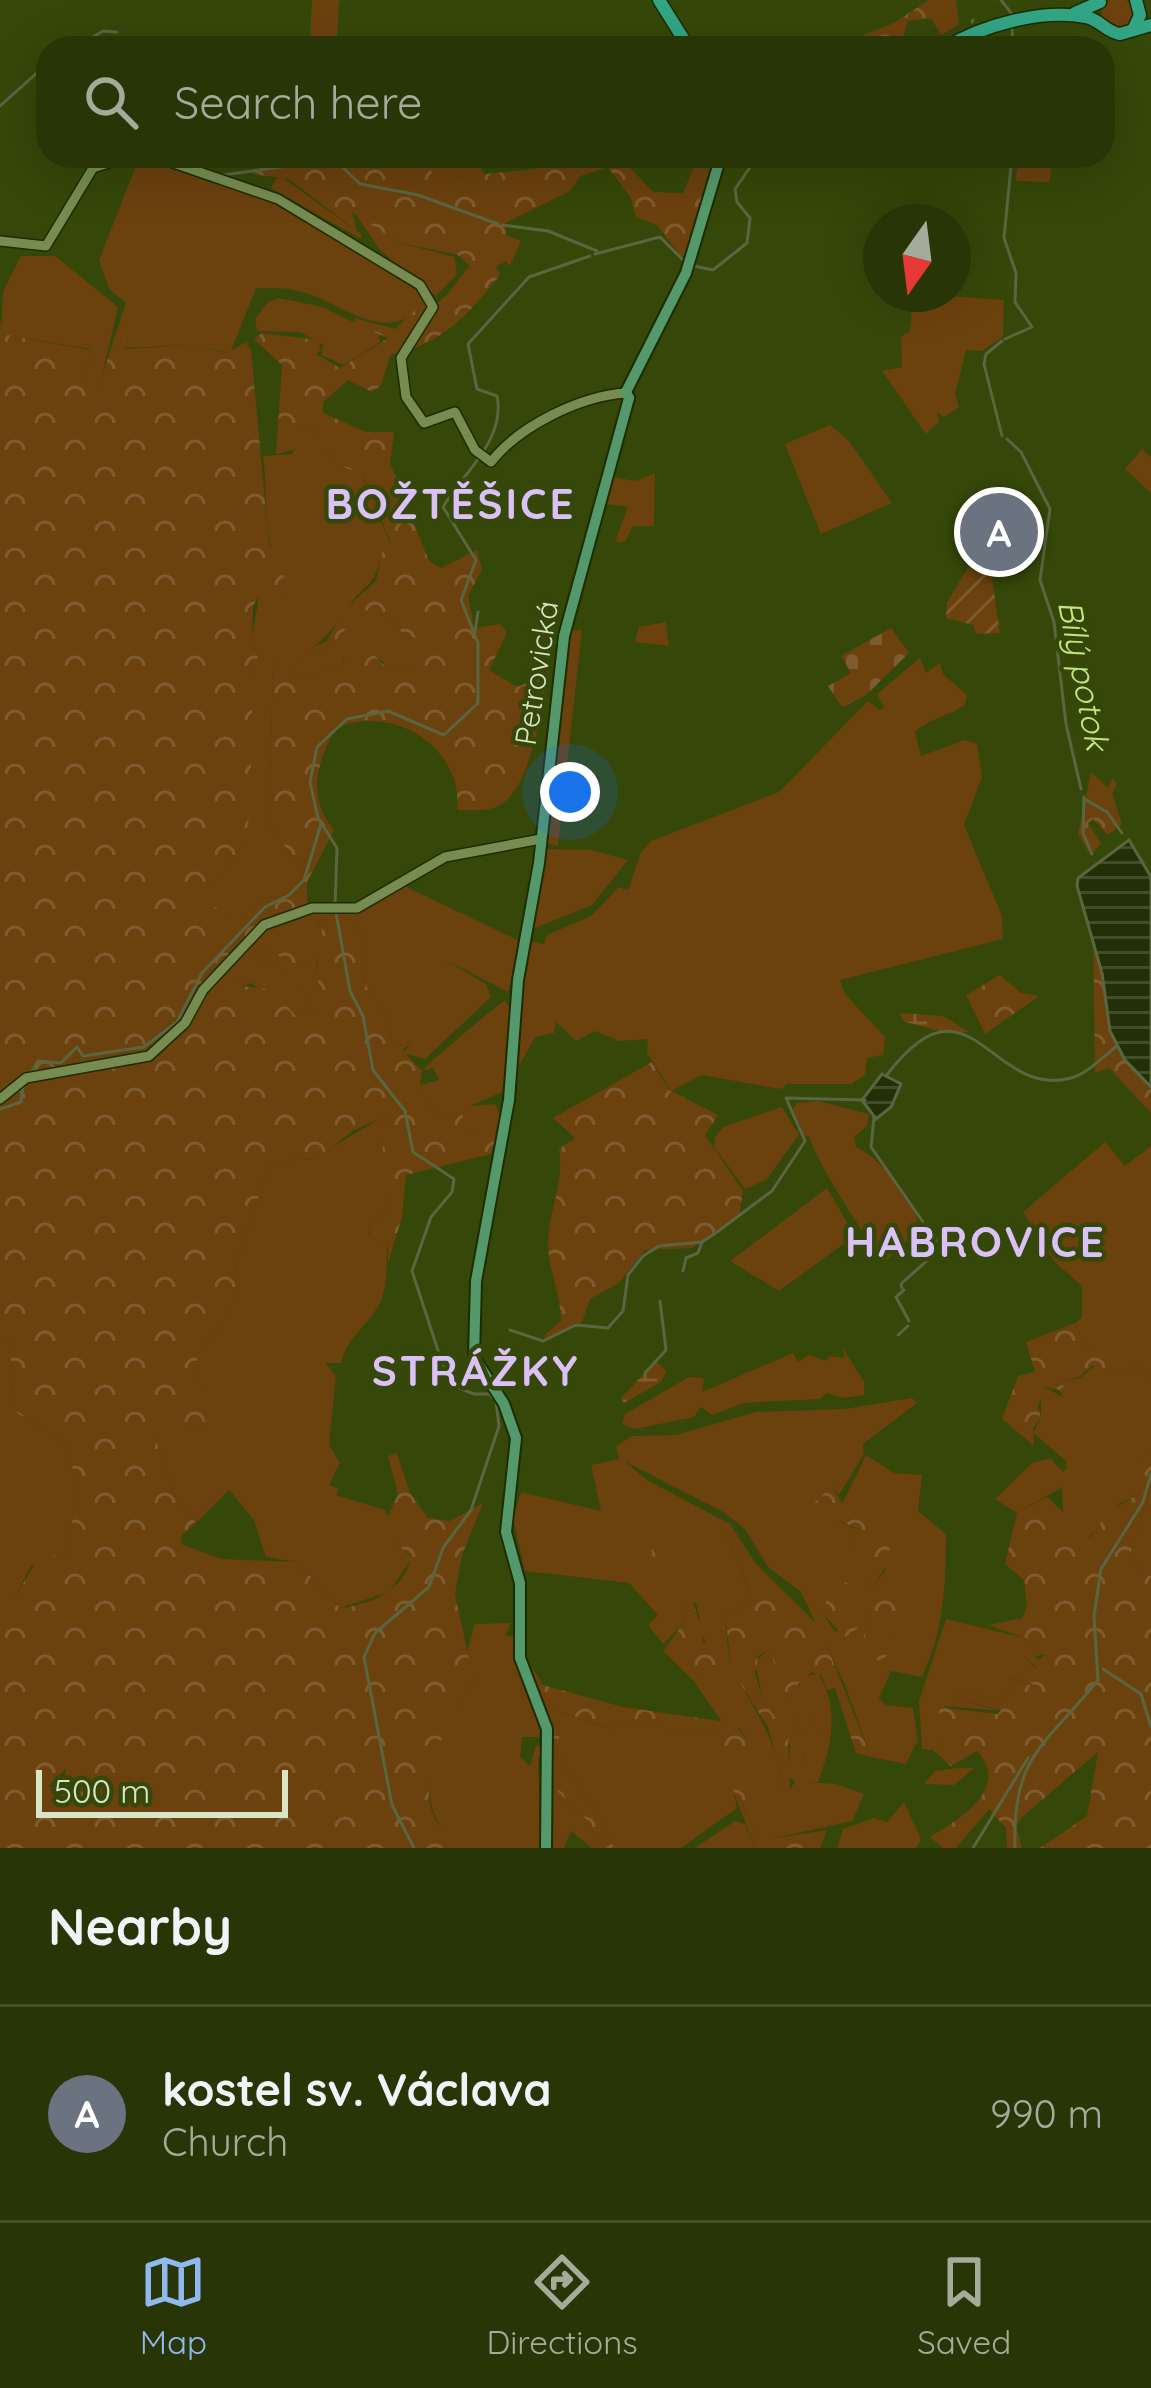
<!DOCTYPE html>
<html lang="en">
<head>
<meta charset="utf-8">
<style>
  body { margin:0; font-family:Quicksand,sans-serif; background:#303d11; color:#f1f3f6 }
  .compass { position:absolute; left:863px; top:204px; width:108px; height:108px; border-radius:50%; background:#283507; box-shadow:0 12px 48px #0002; rotate:194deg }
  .scale { position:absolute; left:36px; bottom:30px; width:252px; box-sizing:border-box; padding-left:12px; border:6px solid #d8e5c6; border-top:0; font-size:33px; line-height:42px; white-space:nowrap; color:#d8e5c6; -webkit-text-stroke:9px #354709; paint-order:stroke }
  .you { position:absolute; left:570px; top:792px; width:42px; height:42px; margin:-30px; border:9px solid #fff; border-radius:50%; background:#1a73e8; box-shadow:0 0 0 18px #1a73e833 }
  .badge { display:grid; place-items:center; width:78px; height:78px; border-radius:50%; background:#90b9f0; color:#fff; font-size:39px; font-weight:700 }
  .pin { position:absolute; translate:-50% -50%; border:6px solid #fff; box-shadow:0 3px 12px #0006 }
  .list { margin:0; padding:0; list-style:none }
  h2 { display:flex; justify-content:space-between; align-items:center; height:156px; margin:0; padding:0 48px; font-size:51px }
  h2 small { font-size:39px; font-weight:400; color:#a5ab9b }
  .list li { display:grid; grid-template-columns:78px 1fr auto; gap:36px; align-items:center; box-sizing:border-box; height:216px; padding:0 48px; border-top:3px solid #445028 }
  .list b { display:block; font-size:45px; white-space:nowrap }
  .list p { margin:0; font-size:39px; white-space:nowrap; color:#a5ab9b }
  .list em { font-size:39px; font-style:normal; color:#a5ab9b }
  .icon { flex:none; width:66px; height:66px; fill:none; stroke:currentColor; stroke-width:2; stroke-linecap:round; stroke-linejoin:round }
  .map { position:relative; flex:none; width:1151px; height:1848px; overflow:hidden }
  .search { position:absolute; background:#283507; box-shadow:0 12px 48px #0002; left:36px; right:36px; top:36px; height:132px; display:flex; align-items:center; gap:30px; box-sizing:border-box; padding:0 42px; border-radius:36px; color:#a5ab9b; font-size:45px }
  .sheet { height:372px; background:#283507 }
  nav { display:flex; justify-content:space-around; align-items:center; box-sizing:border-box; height:168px; border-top:3px solid #445028; background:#283507; font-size:33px; color:#a5ab9b }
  nav a { display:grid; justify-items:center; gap:6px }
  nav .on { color:#90b9f0 }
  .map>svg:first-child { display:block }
  .grass { fill:#6b410e }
  .forest { fill:url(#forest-crowns); fill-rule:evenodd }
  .wetland { fill:url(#wetland-marsh) }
  .cemetery { fill:url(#cemetery-stones) }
  .garden { fill:url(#garden-furrows) }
  .water { fill:url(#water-rules); stroke:#596640; stroke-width:3 }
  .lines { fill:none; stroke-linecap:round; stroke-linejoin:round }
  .stream { stroke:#596640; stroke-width:3 }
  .tertiary-casing { stroke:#1e2c00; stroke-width:12 }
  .secondary-casing { stroke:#1e2c00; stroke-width:14 }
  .primary-casing { stroke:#1e2c00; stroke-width:15 }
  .tertiary { stroke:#768c51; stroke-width:9 }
  .secondary { stroke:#54996b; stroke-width:10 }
  .primary { stroke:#32a585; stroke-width:12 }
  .labels { text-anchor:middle; stroke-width:9; stroke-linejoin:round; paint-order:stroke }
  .street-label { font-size:30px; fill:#d8e5c6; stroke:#354709 }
  .water-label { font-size:33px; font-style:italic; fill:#c2e77f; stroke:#354709 }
  .district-label { font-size:42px; font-weight:bold; letter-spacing:3px; fill:#dac1f8; stroke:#354709 }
</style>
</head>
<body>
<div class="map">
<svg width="1151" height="1848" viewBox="0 0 1151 1848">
  <defs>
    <pattern id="forest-crowns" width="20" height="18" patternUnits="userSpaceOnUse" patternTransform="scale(3)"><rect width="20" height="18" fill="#6b410e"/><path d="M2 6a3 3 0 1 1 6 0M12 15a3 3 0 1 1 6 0" fill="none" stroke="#7f5c30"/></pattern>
    <pattern id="wetland-marsh" width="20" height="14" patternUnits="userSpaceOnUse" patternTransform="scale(3)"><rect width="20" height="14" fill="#6b410e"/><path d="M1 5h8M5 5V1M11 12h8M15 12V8" fill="none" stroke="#7f5c30"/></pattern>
    <pattern id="cemetery-stones" width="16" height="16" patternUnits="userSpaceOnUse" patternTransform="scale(3)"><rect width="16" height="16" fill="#6b410e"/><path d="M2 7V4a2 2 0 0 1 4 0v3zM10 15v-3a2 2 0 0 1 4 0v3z" fill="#7f5c30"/></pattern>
    <pattern id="garden-furrows" width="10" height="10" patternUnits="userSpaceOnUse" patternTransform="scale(3)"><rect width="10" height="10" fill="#6b410e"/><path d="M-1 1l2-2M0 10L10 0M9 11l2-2" fill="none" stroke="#7f5c30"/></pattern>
    <pattern id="water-rules" width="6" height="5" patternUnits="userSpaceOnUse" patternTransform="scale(3)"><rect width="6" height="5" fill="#232f06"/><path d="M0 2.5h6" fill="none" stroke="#424d29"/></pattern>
  </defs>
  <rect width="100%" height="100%" fill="#354709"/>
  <g class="grass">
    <circle cx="1118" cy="14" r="16"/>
    <polygon points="312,0 339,0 337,42 310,40"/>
    <polygon points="373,156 457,156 454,172 474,187 470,196"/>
    <polygon points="1019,156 1054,156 1049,182 1015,181"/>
    <path d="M148,158L208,182L213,179L270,197L418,287L425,303C387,347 347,306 303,292C287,287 273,288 256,288L230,353L194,345L124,348L126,303L109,289L99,260L138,161Z"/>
    <polygon points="279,175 361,234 361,239 271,188"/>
    <polygon points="355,213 397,242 454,257 457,274 436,296 380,250"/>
    <polygon points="21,256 55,256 118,307 100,385 85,383 90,349 1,334 3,291"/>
    <polygon points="920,294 1004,300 1003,337 982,351 966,350 955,394 959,407 944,417 937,412 939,422 926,434 882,371 902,367 901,337 910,331 913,299"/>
    <polygon points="279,298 323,307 379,335 380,342 344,365 321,355 323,345 300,332 257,331 255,319 268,302"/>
    <polygon points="830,425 849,441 892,503 821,534 785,444"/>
    <path d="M304,427L322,435L331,462L361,473L391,545L382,552C373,592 367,580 348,607C321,645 317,649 273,665L269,827L293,856L307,862L296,891C265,905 261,887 241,925L203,900L244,842L253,660L258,657L252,637L259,596H281L287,582C260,546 269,499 263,456L292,454Z"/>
    <polygon points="1142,449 1151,457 1151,493 1125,469"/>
    <polygon points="655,473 654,526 633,526 625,542 615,542 628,507 606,504 613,477 636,481"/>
    <polygon points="371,609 393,620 404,636 416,639 413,671 386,667 382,660 343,657 342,666 297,679 289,667 333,644 358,611"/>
    <polygon points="666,622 669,646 635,642 639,627"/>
    <polygon points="582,630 558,846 545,843 570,631"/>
    <path d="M920,658L926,673L940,663L943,674L967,695L965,705C948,717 931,717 915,732L921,756L965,740L977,744L982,777L964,825L1002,916L1003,939L840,980L845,994L885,1037L883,1055L867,1058L865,1075L851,1084H787L781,1089L702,1075L671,1091L647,1053L648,1039L619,1041L595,1031L576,1041L556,1022L554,1033L535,1037L519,1066L522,983L532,942L544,944L547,935L591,916L619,887L628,890L640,854L651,841L779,792L868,701L880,710L884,707L877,694Z"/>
    <polygon points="546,849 591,850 628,860 592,905 533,929"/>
    <polygon points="402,885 522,942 508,992 446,960 486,984 491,997 425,1059 403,1053 413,1042 393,1046 385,1012 365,984 358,912"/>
    <path d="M306,912L322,926C322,946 321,968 319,991L307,993L313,1011L295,1015L251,983L244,986L230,974L233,966L252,957L305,988L249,948L256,943L316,976L318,959L306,964L257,938V932Z"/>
    <path d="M505,1001L511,1008L510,1062L502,1092L470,1106L496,1104L501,1123L495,1128L463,1131V1110L442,1114L428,1107L420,1085L439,1080L433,1068L422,1071C428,1063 499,1003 505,1001Z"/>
    <path d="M818,1101L869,1114L867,1126L854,1137L856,1147C878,1156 923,1205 917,1231L887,1260C874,1255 811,1153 810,1137L804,1136L790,1112L797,1103Z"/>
    <polygon points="782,1107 799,1135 766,1180 745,1189 714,1147 715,1137 723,1127"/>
    <path d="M385,1115L382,1172L388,1214L370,1221L369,1238L388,1241C385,1259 389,1279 382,1298C372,1324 348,1334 341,1363H325L336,1376L329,1445L340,1463L329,1485L339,1489L336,1495L385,1510L401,1548L412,1558L389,1592L340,1608L297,1562L266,1557L254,1520L229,1490L196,1523L174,1495L156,1438L204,1425L197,1355L221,1328L235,1293L237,1261L268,1169L297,1157L312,1160Z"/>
    <polygon points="1105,1142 1125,1166 1151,1146 1151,1369 1109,1365 1084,1346 1075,1323 1082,1318 1082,1286 1054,1261 1023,1212"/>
    <polygon points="827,1188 854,1234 845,1243 779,1291 730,1261"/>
    <polygon points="0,1336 10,1341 14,1411 69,1445 76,1494 68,1552 31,1566 12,1602 0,1602"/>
    <polygon points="843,1348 864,1382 864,1395 843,1398 827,1393 820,1399 743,1403 713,1415 701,1407 694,1417 635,1429 622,1424 625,1414 689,1377 704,1378 702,1392 793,1353 798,1362 809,1355 826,1361 829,1356 844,1358"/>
    <path d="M1095,1366L1151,1377V1448C1133,1458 1138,1482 1133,1498L1120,1503L1088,1538L1063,1513L1062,1487L1017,1513L995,1499L1032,1463L1050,1458L1063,1472L1067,1468L1066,1461L1033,1433L1041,1418V1394L1046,1388L1063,1397L1064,1380L1080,1378Z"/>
    <path d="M912,1398L917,1403L863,1444L864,1454L839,1495L832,1486L827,1526L838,1520L856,1530L851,1549L875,1570L864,1589L823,1614L835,1632L867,1609L863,1656L888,1645L894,1633L872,1586L886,1570L842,1504L866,1455L894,1473L922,1475L918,1511L946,1534C946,1584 944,1631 922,1677L891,1671L879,1698L886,1705L913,1708L918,1740L906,1764L871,1757L845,1685L801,1592L768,1567L745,1529L725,1513L624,1461L647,1480L730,1524L726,1534L749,1589L747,1602L725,1616C727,1634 727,1657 735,1673C755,1713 780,1742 781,1789L790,1790L795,1781L788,1776L790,1745L763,1700L755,1662L770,1648L805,1744L804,1770L818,1733L799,1690L800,1678L818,1673C840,1707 832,1745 818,1782H807L836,1784L864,1794L852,1821L758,1842L742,1802L751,1745L740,1729L722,1722L693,1680L713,1676L696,1603L682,1604L684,1622L663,1644L648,1625L658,1615L629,1583L525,1571L513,1519L521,1492L601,1511L591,1465L619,1459L616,1446L632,1436L676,1435L756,1412L844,1409Z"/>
    <polygon points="1151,1485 1151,1576 1128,1562"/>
    <polygon points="946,1619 1024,1638 1045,1655 1025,1657 1037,1669 1022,1673 1036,1688 1010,1677 1008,1693 999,1699 953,1692 953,1698 1001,1711 945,1706 941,1742 933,1750 922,1749 919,1701"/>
    <path d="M511,1623L505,1636H514C515,1669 547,1706 539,1737H522L520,1757L530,1766L536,1745L543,1748L538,1760L541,1848H460C456,1838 448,1837 442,1828C409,1782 446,1720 474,1683L466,1655L475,1624Z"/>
    <polygon points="556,1711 612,1729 627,1724 722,1734 737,1808 681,1848 614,1848 597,1810 561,1763"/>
    <polygon points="551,1785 587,1820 603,1848 592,1848 571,1831 564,1848 552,1848"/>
    <polygon points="904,1802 921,1839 916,1848 837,1848 843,1829 874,1818 887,1822"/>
    <polygon points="735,1821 745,1824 755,1848 695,1848"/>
  </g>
  <g class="forest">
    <polygon points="929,0 956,0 959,24 941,35 931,18 908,21 900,48 831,48 894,23"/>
    <path d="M277,156H373L402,168L399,156L429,164L434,180L470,195L474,187L454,172L457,156H471L485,174L535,169L546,156H619L653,192L683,193L694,167L688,156H706L705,164L715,166L683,259L657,225L636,217L631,198L608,167L580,176L570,191L505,223L507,236L521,241L510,266L506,261L496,267L500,275C468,315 443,344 390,355L381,385L372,392L348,380L323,402V413L366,432H394L390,463L429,561L441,568L477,550L482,570L468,595L474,628L500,624L507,633L489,670L517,687L527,683L545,658L550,665C543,699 533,781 504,802C491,813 474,810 457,810C464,748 392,702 335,729C316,765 307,797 334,830L307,882V901L326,912H358L365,984L385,1012L393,1046L414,1042L402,1050L422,1071L420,1085L428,1107L442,1114L463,1109V1131L499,1126L491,1154L406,1175L402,1217L388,1264V1241L364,1239L370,1236V1221L388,1214L381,1172L385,1116L352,1131L317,1160L297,1157L268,1169L237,1261L235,1294L221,1328L197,1355L205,1425L156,1439L174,1495L196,1523L182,1535L181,1544L221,1559L297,1562L340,1608C373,1605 406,1588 411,1556L401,1548L387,1518L398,1494L388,1456L397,1453L410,1493L428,1518L450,1521L483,1503L462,1555L455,1594L474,1683C447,1718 397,1813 458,1838L460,1848H0V1602L12,1601L36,1562L68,1552L76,1494L69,1445L14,1411L10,1341L0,1336V319L2,334L90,350L85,382L99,385L126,303L125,349L194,345L227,353L246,342L251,350L269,544L288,585L281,596H259L253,606L252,637L258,658L253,660L250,814L244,842L204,900L241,924C262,887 265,905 296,891L307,862L293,856L269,827L273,665L327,641L343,611L376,581L382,552L391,543L362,474L331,462L321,435L304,427L297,449L276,454L282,365L254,339L262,333L318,340L321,350L316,354L340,368L388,338L356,325L354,318L395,329L426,300L436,304C450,295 457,279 470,266L458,255L397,242L352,212L357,231L289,179L252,174ZM371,610L393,620L404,636L415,638L412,671L386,667L367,648L347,651L341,666L297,679L290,667L334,644L359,611ZM306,913L322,925C321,944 316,975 319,991L307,993L313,1011L295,1015L272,990L244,986L230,974L252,957L303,991L301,984L249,948L256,943L316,977L318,952L305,964L292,949L282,950L258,938L270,924Z"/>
    <polygon points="1091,772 1108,788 1113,778 1117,784 1112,794 1122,824 1108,835 1093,819 1088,823 1101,843 1091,856 1078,834"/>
    <polygon points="1093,934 1125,1060 1151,1087 1151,1113 1109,1068 1095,1073"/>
    <polygon points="1000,975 1021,993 1039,996 985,1034 966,995"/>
    <path d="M652,1062L669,1090L718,1115L705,1135L743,1191L739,1215L692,1248L645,1250L619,1283L590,1299L582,1322L545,1342V1335L561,1321C561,1294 548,1268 548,1245C548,1211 565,1183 559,1149L575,1138L553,1118Z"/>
    <polygon points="1075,1323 1084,1346 1109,1364 1151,1369 1151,1377 1092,1366 1079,1377 1064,1380 1063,1397 1059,1390 1046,1387 1038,1405 1041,1418 1033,1428 1034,1446 1002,1419 1018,1376 1035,1372 1026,1342"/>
    <path d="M1151,1448V1485L1128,1562L1151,1576V1848H1040L1087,1816L1098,1752L1022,1817L1016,1826L1022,1848H1007L1006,1828L989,1809L956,1848H943L930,1837C958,1820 1012,1788 977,1751L951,1766L933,1750L941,1742L939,1707L998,1714L1001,1710L952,1698L953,1692L999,1699L1008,1693L1009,1677L1036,1688L1021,1673L1037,1668L1020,1651L1028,1650L1039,1660L1045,1655L1024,1638L989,1625L1022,1618L1027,1607L1024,1580L1005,1564L1017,1513L1047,1497L1090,1538L1109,1511L1134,1497L1133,1478L1143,1451Z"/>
    <path d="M832,1486C836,1491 838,1498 842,1503C862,1531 918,1532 872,1586L900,1596V1616L884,1662L862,1656L867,1609L857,1629L845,1637L823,1614L830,1587L844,1582L864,1589L874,1571L851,1550L855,1528L838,1520L827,1527L806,1519L804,1513Z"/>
    <polygon points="652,1515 672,1544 671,1552 653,1561 648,1524"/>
    <polygon points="730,1524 756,1564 819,1626 871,1757 856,1753 835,1688 827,1690 822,1676 812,1672 798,1684 818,1733 812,1770 804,1771 805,1744 769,1649 758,1656 755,1674 763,1700 788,1736 790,1790 764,1787 766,1778 781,1777 769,1729 732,1670 725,1616 747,1602 749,1588 726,1534"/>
    <polygon points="690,1594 699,1620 711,1628 702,1640 718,1661 713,1677 693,1680 663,1651 684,1622 682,1604"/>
    <polygon points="531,1665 543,1685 623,1707 733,1723 752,1745 748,1777 754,1798 742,1803 758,1841 827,1830 820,1848 755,1848 723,1764 721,1734 627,1724 613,1729 557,1711 561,1763 597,1810 614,1848 603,1848 587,1820 551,1785 551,1728"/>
  </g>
  <g class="wetland">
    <polygon points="900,1013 943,1016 969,1032 946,1033 903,1021"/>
    <polygon points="656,1361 666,1371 661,1382 624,1403 621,1398"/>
    <polygon points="958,1768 974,1768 954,1785 924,1784 935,1771"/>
  </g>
  <g class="cemetery">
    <polygon points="993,524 1011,528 1007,555 981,552 983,540 990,538 984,528"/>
    <polygon points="891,628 909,653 865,696 842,707 828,686 851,673 841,656"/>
  </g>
  <polygon class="garden" points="977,553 1018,560 989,558 1000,633 976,634 973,625 946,618 947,602"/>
  <g class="water">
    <polygon points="1129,840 1151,877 1151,1087 1125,1060 1110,1031 1102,973 1077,886 1078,878"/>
    <polygon points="882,1074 901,1084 891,1107 876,1119 862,1100"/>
  </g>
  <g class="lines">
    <g class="stream">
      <polyline points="1001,0 1012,14"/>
      <polyline points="972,22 973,20"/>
      <polyline points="1012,27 1013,48"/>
      <polyline points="126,38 138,48"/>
      <polyline points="74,48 103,31 117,32"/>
      <polyline points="0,106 48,63"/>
      <polyline points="333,158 360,184 418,195 498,224"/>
      <polyline points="223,175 332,160"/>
      <polyline points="502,225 548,231 597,251"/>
      <polyline points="595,254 660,237 686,263"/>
      <polyline points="694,266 713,270 747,243 750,218 737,202 735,189 758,156"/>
      <polyline points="1005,339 1032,327 1015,302 1016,273 1004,238 1012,156"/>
      <polyline points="1002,341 986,354 984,364 1002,436"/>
      <polyline points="1007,439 1021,452 1050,509 1040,580 1054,622 1066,724 1081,789"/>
      <polyline points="475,632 478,612"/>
      <polyline points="1084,797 1083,833 1092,854"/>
      <polyline points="1086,800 1107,812 1122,833"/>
      <polyline points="31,1073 38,1061 61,1063 77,1047 83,1056 144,1047 177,1022 202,973 265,907 289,895 304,880 321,824"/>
      <path d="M886,1076C970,964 990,1100 1071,1078C1087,1074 1104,1056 1117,1046"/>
      <polyline points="0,1109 21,1102 23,1086"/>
      <polyline points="874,1117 871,1147 941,1248 902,1283"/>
      <polyline points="683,1271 686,1258 698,1253 702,1242"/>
      <polyline points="901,1285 902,1288"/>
      <polyline points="904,1290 896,1297 909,1321"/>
      <polyline points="510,1330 543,1341 576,1325 608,1328 623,1311 628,1275 643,1256 659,1246 702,1242 717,1232 772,1191 805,1141 786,1098 865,1100"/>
      <polyline points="898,1335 908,1326"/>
      <polyline points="645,1373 666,1350 660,1301"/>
      <polyline points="1103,1669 1141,1694 1151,1727"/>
      <path d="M414,1848L392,1805L364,1657L375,1633L429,1587L443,1548L471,1510L499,1426L496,1401L489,1394H474L449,1384L412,1271L431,1217L452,1192L454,1179L413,1152L405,1111L373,1070L363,1016L350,991L335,907L337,848L318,818L310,782L317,747L347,719L388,711L444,735L478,703V643L461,600L476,560L443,507C463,473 506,440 497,396L477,389L468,344L529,277L590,256"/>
      <polyline points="973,1848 1028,1758"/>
      <path d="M1015,1848C1012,1755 1045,1746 1098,1680L1094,1616L1101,1569L1143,1502L1151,1474"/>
    </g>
    <g class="tertiary-casing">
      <g id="tertiary">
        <path d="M153,156L278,199L420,285L433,307L401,358L406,397L424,423L455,412L475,450L491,462C519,426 580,396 626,393"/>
        <polyline points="0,241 46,246 93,168 130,156"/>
        <polyline points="0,1099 26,1078 149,1056 185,1023 203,990 264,925 312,908 357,908 445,857 541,839"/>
      </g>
    </g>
    <g class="secondary-casing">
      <g id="secondary">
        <polyline points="629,398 626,392 686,273 721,156"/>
        <polyline points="546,1848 547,1729 520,1658 520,1583 506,1532 516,1438 504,1404 474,1357 476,1281 509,1100 518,980 539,863 564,636 629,398"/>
      </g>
    </g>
    <g class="primary-casing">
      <g id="primary">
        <polyline points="659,0 689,48"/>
        <polyline points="1075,13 1100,2"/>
        <polyline points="1134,28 1140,15 1136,0"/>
        <path d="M945,48C983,25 1041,9 1086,17C1099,19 1106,32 1120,34L1151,25"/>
      </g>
    </g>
    <use href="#tertiary" class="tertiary"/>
    <use href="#secondary" class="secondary"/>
    <use href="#primary" class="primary"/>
  </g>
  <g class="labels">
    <g class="street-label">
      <text transform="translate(537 673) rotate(-81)" y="10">Petrovická</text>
    </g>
    <g class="water-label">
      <text transform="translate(1084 675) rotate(79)" y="12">Bílý potok</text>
    </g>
    <g class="district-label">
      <text x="451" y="519">BOŽTĚŠICE</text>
      <text x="976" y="1257">HABROVICE</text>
      <text x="476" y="1386">STRÁŽKY</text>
    </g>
  </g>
</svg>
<svg class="compass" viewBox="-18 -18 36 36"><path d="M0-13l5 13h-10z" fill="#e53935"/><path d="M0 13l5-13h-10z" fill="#a5ab9b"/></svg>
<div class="scale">500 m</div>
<div class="you"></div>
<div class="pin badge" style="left:999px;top:532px;background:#6b7280">A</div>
<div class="search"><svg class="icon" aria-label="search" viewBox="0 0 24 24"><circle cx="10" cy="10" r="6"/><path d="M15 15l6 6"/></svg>Search here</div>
</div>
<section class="sheet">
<h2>Nearby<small></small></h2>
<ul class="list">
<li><span class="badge" style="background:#6b7280">A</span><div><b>kostel sv. Václava</b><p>Church</p></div><em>990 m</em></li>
</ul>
</section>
<nav>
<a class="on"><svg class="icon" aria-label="map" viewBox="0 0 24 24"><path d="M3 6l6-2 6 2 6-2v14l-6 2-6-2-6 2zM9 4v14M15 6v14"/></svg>Map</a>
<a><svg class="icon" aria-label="directions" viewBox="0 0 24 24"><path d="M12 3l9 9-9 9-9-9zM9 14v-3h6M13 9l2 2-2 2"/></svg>Directions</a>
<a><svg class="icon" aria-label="saved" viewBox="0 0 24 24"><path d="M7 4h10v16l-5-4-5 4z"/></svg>Saved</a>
</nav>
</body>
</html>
